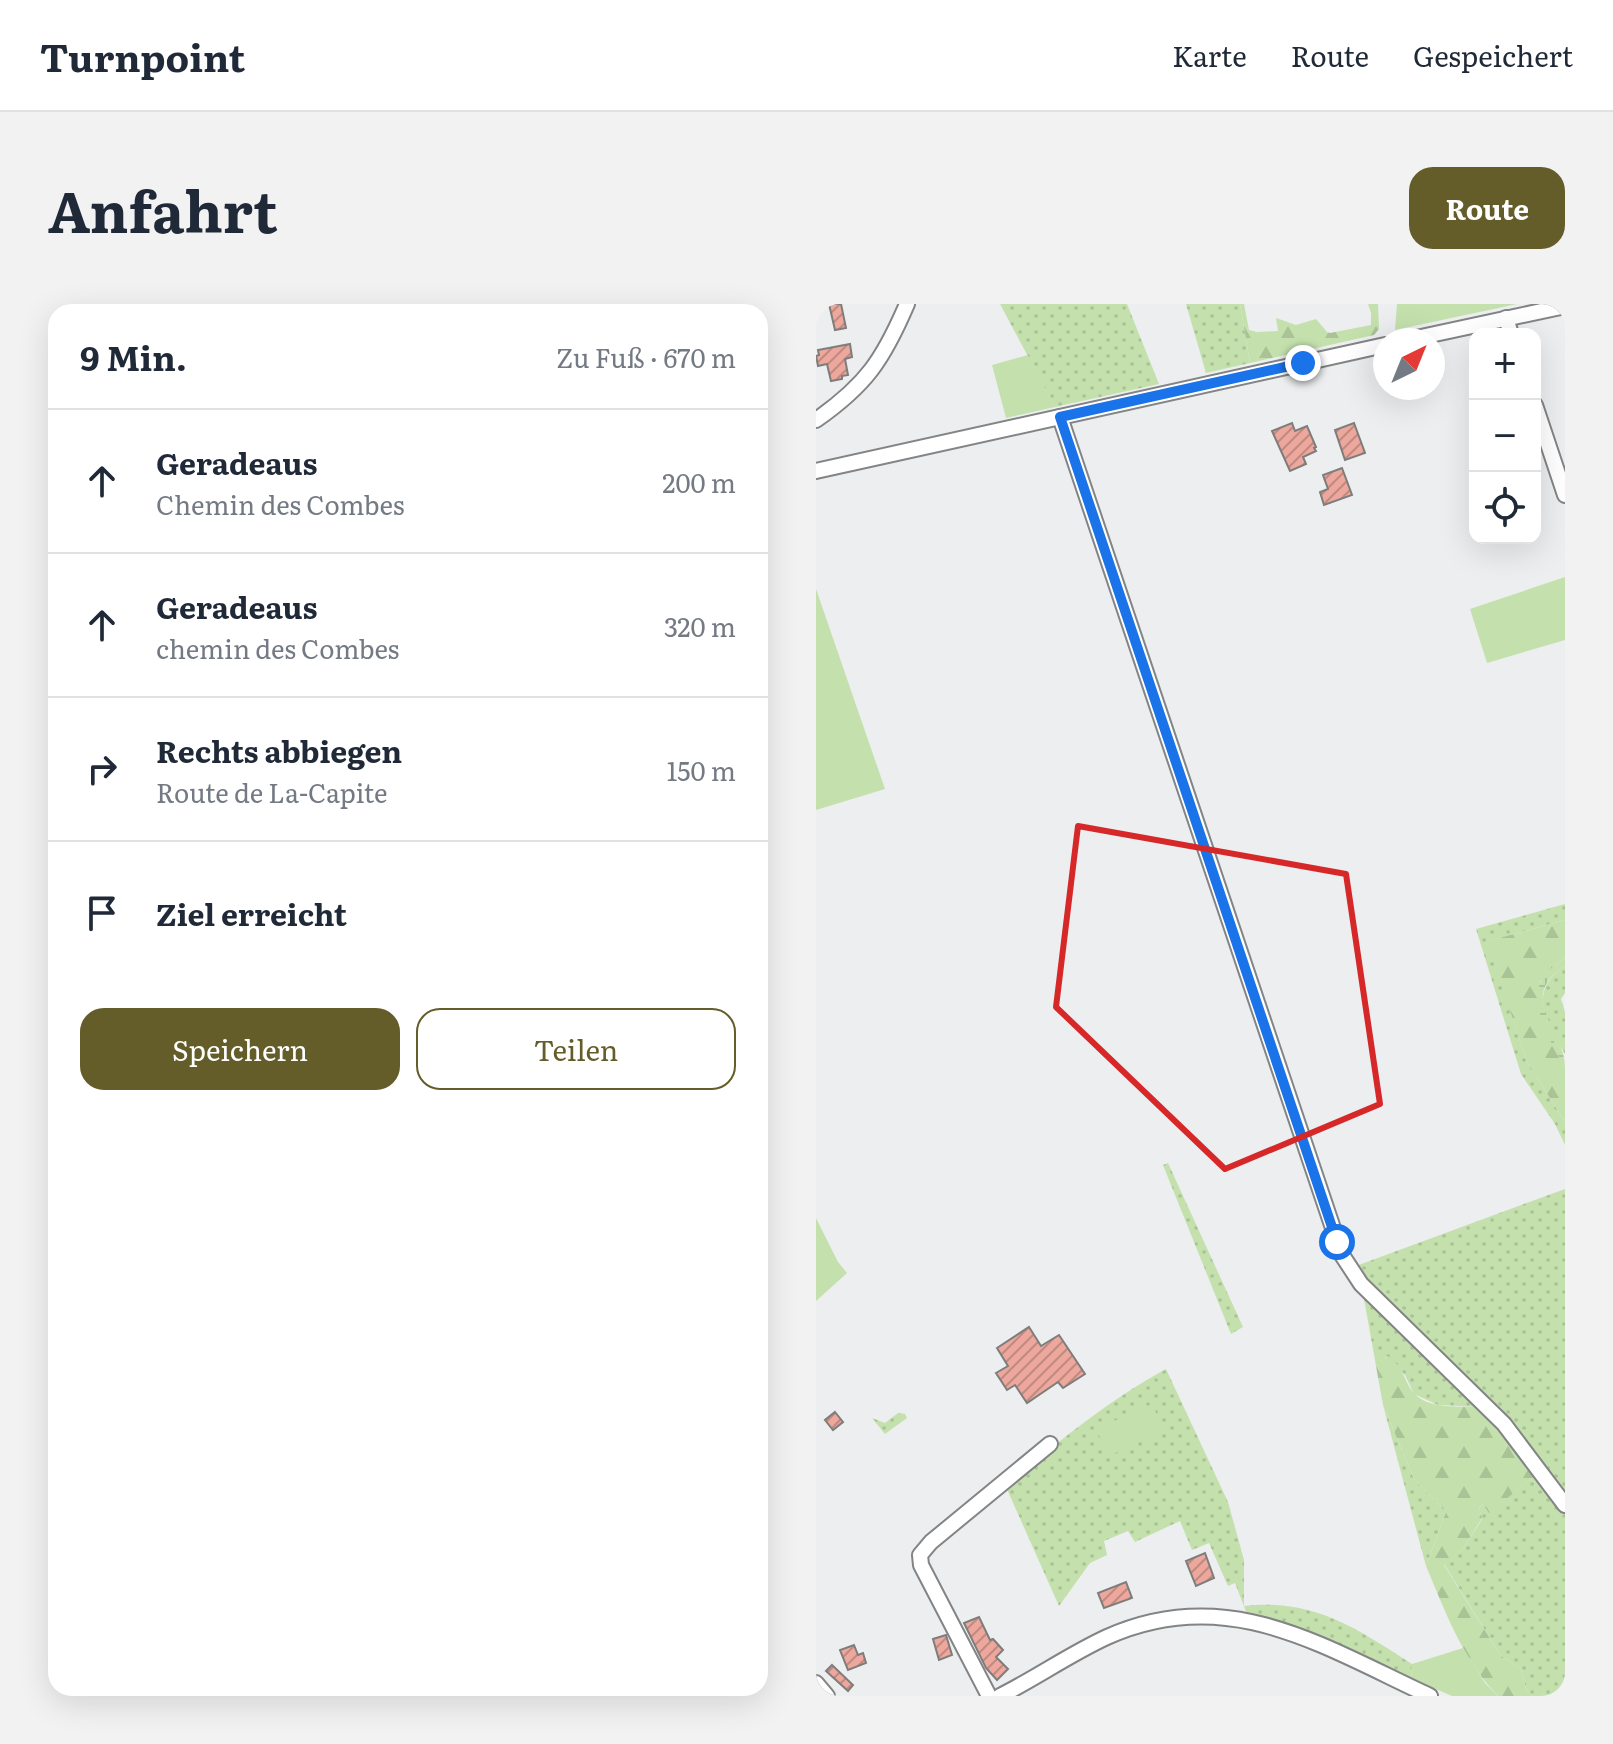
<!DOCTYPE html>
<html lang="de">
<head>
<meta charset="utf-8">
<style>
  body { margin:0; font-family:Literata,serif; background:#f2f2f3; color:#1f2937 }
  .controls { position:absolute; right:24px; top:24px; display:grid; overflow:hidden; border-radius:16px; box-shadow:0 8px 32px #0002 }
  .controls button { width:72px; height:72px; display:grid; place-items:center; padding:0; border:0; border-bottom:2px solid #e0e1e3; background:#fff; color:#1f2937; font:40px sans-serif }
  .compass { position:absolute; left:557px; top:24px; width:72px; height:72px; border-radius:50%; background:#fff; box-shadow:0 8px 32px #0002; rotate:43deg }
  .stop { position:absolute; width:24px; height:24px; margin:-18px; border:6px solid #1a73e8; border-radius:50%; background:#fff }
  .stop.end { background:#1a73e8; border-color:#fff; box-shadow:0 2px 8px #0008 }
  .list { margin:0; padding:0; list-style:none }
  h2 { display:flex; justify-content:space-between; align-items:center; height:104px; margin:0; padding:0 32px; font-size:34px }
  h2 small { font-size:26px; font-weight:400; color:#747a83 }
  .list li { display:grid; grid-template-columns:52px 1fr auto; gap:24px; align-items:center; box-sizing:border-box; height:144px; padding:0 32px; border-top:2px solid #e0e1e3 }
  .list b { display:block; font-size:30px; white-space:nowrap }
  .list p { margin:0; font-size:26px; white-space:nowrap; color:#747a83 }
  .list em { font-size:26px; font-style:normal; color:#747a83 }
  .actions { display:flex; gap:16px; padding:24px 32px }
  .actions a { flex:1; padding:18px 0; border:2px solid #645c29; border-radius:24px; text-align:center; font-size:28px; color:#645c29 }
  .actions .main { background:#645c29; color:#fff }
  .icon { flex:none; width:44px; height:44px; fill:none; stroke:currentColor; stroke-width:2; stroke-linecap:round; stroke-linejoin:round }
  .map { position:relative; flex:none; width:749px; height:1392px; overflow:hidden; border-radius:24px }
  header { display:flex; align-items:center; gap:48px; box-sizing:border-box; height:112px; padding:0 40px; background:#fff; border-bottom:2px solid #e0e1e3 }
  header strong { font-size:38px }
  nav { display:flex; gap:44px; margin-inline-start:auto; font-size:28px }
  .intro { display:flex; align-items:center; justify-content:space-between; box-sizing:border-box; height:192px; padding:0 48px }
  h1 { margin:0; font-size:56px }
  .button { padding:20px 36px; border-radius:24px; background:#645c29; color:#fff; font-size:28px; font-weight:700 }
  main { display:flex; gap:48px; padding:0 48px }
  aside { flex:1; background:#fff; border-radius:24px; box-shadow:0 8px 32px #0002 }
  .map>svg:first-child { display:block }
  .grass { fill:url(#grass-dots) }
  .forest { fill:url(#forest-firs) }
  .wetland { fill:url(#wetland-marsh) }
  .garden { fill:#c4e1ad }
  .building { fill:url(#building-hatch); stroke:#7f7d7c; stroke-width:2 }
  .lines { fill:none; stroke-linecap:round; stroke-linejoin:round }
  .minor-casing { stroke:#828485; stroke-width:18 }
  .minor { stroke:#fff; stroke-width:14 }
  .route { stroke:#1a73e8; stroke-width:10 }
  .marked { fill:none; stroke:#d62828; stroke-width:6; stroke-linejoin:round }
</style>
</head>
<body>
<header>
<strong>Turnpoint</strong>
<nav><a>Karte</a><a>Route</a><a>Gespeichert</a></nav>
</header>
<div class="intro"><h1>Anfahrt</h1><a class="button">Route</a></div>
<main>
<aside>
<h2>9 Min.<small>Zu Fuß · 670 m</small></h2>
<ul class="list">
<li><svg class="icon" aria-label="ahead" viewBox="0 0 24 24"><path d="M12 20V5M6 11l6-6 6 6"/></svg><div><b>Geradeaus</b><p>Chemin des Combes</p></div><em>200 m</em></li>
<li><svg class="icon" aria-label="ahead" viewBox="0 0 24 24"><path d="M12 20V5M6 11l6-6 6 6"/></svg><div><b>Geradeaus</b><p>chemin des Combes</p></div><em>320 m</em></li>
<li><svg class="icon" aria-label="right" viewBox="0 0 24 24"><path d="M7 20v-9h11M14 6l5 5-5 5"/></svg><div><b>Rechts abbiegen</b><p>Route de La-Capite</p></div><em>150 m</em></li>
<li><svg class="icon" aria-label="arrive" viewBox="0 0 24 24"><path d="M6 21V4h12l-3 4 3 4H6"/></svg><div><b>Ziel erreicht</b></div></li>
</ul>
<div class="actions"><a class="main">Speichern</a><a>Teilen</a></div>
</aside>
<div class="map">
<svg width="749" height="1392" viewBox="0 0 749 1392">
  <defs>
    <pattern id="grass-dots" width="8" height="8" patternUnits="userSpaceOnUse" patternTransform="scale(2)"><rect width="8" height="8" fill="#c4e1ad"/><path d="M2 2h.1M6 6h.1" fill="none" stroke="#a9c296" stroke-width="1.8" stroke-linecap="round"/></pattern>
    <pattern id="forest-firs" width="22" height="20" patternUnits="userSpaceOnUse" patternTransform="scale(2)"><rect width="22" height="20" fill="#c4e1ad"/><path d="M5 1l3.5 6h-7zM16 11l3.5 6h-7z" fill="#a9c296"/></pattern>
    <pattern id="wetland-marsh" width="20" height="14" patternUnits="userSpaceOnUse" patternTransform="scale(2)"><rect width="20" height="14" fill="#c4e1ad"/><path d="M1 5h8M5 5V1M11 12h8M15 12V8" fill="none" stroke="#a9c296"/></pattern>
    <pattern id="building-hatch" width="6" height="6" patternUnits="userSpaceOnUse" patternTransform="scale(2)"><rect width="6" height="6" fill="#eda79c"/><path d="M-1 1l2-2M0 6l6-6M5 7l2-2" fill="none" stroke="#c18980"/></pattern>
  </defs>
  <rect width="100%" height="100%" fill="#eceeef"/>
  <g class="grass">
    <polygon points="184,0 311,0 343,80 239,103"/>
    <polygon points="370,0 424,0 434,59 390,69"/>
    <polygon points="749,600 749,616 673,637 710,756 749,818 749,841 739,820 705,770 660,625"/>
    <path d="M749,662V689L745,695L749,708V750C731,720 710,686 749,662Z"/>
    <polygon points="352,859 427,1023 415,1030 347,861"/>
    <polygon points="749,885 749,1194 546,975 540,962"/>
    <polygon points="547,989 665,1103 622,1101 598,1090 589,1071 571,1052 560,1062"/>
    <path d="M350,1065L412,1198L428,1256V1302C497,1294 540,1324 596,1360L595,1377L473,1322L431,1310L419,1279L412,1282L393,1239L376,1246L364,1217L319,1238L312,1227L288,1237L291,1251L274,1259L243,1302L190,1183C241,1138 290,1098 350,1065Z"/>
    <polygon points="567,1101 598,1175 630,1208 610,1262"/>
    <polygon points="82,1109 89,1110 91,1114 69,1130 56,1114 69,1119"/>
    <polygon points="721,1170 749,1207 749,1392 717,1392 710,1385 705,1365 685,1352 628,1260 647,1245 666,1215 663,1204 668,1199 673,1208"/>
  </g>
  <g class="forest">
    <polygon points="424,0 428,0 433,26 441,28 462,27 460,14 480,21 500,15 511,28 514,29 555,21 555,9 552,0 562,0 563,25 558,31 434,59"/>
    <polygon points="749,616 749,654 737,663 724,678 729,721 749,763 749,818 710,756 672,637"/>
    <path d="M571,1052C586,1059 588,1077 597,1088C611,1106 645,1102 665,1103L721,1170L673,1209L667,1200L663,1204L666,1214L647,1245L628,1261L685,1352L705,1365L710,1385L717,1392H682C647,1356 629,1307 610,1262L630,1208L598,1175L567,1101L560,1062Z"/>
  </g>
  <path class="wetland" d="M749,654V662C699,693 749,726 749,763C736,741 712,700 726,675C731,666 741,660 749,654Z"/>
  <g class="garden">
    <polygon points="581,0 701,0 579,26"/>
    <polygon points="212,51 239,103 190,114 176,61"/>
    <polygon points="749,273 749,336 671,359 654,305"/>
    <polygon points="0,285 69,485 0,506"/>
    <polygon points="0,914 22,958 31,969 0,997"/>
    <polygon points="336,1100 348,1127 293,1152 280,1125"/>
    <polygon points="647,1344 669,1379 682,1392 636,1392 595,1374 596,1360"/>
  </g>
  <g class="building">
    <polygon points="13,0 25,0 30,24 19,26"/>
    <polygon points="34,40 36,53 29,55 32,71 26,72 26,75 15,77 11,60 2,62 0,52 3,51 2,46"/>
    <polygon points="476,119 479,127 491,122 500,143 498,144 500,147 487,153 490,160 474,167 456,127"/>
    <polygon points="538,119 549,149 529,156 519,126"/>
    <polygon points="526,164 536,191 508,201 504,188 512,185 507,171"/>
    <polygon points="213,1023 225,1042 243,1031 269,1070 247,1084 242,1078 211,1099 199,1081 191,1086 180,1069 192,1062 181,1044"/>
    <polygon points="19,1108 27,1118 17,1126 9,1116"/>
    <polygon points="389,1249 398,1274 380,1282 370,1257"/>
    <polygon points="310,1278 316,1294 288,1304 282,1289"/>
    <polygon points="163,1313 174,1336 177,1335 187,1346 180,1353 192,1365 181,1376 170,1364 148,1319"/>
    <polygon points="130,1331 136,1351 123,1356 117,1335"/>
    <polygon points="38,1341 42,1351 47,1349 50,1359 32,1366 24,1346"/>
    <polygon points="16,1361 37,1381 32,1387 10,1367"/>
  </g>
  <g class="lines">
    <g class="minor-casing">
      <g id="minor">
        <polyline points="690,14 695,30"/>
        <polyline points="591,36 749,2"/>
        <polyline points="719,101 749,191"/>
        <polyline points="244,113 526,951 545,980 688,1120 749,1201"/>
        <path d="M0,116C50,81 67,56 91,0"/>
        <polyline points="0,167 569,41"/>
        <polyline points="0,1379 11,1392"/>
        <polyline points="173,1392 105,1261 104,1251 115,1238 234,1140"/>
        <path d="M184,1392C220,1374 254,1350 291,1333C411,1279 506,1342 614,1392"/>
      </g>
    </g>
    <use href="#minor" class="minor"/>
  </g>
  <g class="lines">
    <polyline class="route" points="487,59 244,113 521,938"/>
  </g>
  <path class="marked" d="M262,522L530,570L564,800L409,865L240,703Z"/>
</svg>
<div class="controls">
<button>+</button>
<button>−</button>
<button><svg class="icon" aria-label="locate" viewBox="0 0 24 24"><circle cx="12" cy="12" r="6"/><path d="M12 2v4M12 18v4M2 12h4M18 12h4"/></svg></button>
</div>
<svg class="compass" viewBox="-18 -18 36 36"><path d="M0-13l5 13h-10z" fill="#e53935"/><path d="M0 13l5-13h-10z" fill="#747a83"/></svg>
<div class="stop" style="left:521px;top:938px"></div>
<div class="stop end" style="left:487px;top:59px"></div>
</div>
</main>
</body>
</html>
